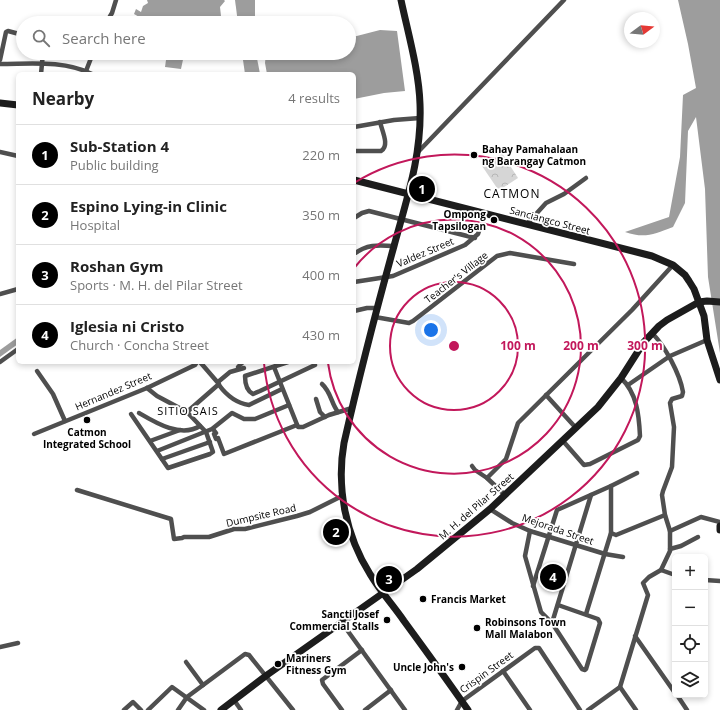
<!DOCTYPE html>
<html lang="en">
<head>
<meta charset="utf-8">
<style>
  body { margin:0; font-family:"Open Sans",sans-serif; background:#f6f6f6; color:#222 }
  .controls { position:absolute; right:12px; bottom:12px; display:grid; overflow:hidden; border-radius:6px; box-shadow:0 2px 6px #0003 }
  .controls button { width:36px; height:36px; display:grid; place-items:center; padding:0; border:0; border-bottom:1px solid #e0e0e0; background:#fff; color:#222; font:20px sans-serif }
  .compass { position:absolute; left:624px; top:12px; width:36px; height:36px; border-radius:50%; background:#fff; box-shadow:0 2px 6px #0003; rotate:74deg }
  .you { position:absolute; left:431px; top:330px; width:14px; height:14px; margin:-10px; border:3px solid #fff; border-radius:50%; background:#1a73e8; box-shadow:0 0 0 6px #1a73e833 }
  .badge { display:grid; place-items:center; width:26px; height:26px; border-radius:50%; background:#000; color:#fff; font-size:13px; font-weight:700 }
  .pin { position:absolute; translate:-50% -50%; border:2px solid #fff; box-shadow:0 1px 4px #0006 }
  .list { margin:0; padding:0; list-style:none }
  h2 { display:flex; justify-content:space-between; align-items:center; height:52px; margin:0; padding:0 16px; font-size:17px }
  h2 small { font-size:13px; font-weight:400; color:#767676 }
  .list li { display:grid; grid-template-columns:26px 1fr auto; gap:12px; align-items:center; box-sizing:border-box; height:60px; padding:0 16px; border-top:1px solid #e0e0e0 }
  .list b { display:block; font-size:15px; white-space:nowrap }
  .list p { margin:0; font-size:13px; white-space:nowrap; color:#767676 }
  .list em { font-size:13px; font-style:normal; color:#767676 }
  .icon { flex:none; width:22px; height:22px; fill:none; stroke:currentColor; stroke-width:2; stroke-linecap:round; stroke-linejoin:round }
  .map { position:relative; flex:none; width:720px; height:710px; overflow:hidden }
  .search { position:absolute; background:#fff; box-shadow:0 2px 6px #0003; left:16px; top:16px; width:340px; height:44px; display:flex; align-items:center; gap:10px; box-sizing:border-box; padding:0 14px; border-radius:22px; color:#767676; font-size:15px }
  .panel { position:absolute; background:#fff; box-shadow:0 2px 6px #0003; left:16px; top:72px; width:340px; height:292px; border-radius:6px }
  .map>svg:first-child { display:block }
  .forest { fill:url(#forest-crowns) }
  .water { fill:#9d9d9d }
  .lines { fill:none; stroke-linecap:round; stroke-linejoin:round }
  .street { stroke:#4f4f4f; stroke-width:4.5 }
  .secondary { stroke:#1c1c1c; stroke-width:7 }
  .ring { fill:none; stroke:#c2185b; stroke-width:2 }
  .poi-dot { fill:#000; stroke:#fff; stroke-width:1.5 }
  .labels { text-anchor:middle; stroke-width:3.5; stroke-linejoin:round; paint-order:stroke }
  .poi-label { font-size:10px; font-weight:bold; fill:#000; stroke:#fff; text-anchor:start }
  .street-label { font-size:10px; fill:#000; stroke:#fff }
  .neighbourhood-label { font-size:11px; letter-spacing:1px; fill:#000; stroke:#fff }
  .quarter-label { font-size:12px; letter-spacing:1px; fill:#000; stroke:#fff }
  .centre { fill:#c2185b; stroke:#fff; stroke-width:2 }
  .ring-label { font-size:12px; text-anchor:middle; font-weight:bold; fill:#c2185b; stroke:#fff; stroke-width:3.5; stroke-linejoin:round; paint-order:stroke }
</style>
</head>
<body>
<div class="map">
<svg width="720" height="710" viewBox="0 0 720 710">
  <defs>
    <pattern id="forest-crowns" width="20" height="18" patternUnits="userSpaceOnUse"><rect width="20" height="18" fill="#d6d6d6"/><path d="M2 6a3 3 0 1 1 6 0M12 15a3 3 0 1 1 6 0" fill="none" stroke="#b6b6b6"/></pattern>
  </defs>
  <rect width="100%" height="100%" fill="#fff"/>
  <polygon class="forest" points="502,153 518,178 501,189 497,188 482,166"/>
  <g class="water">
    <polygon points="147,0 224,0 225,1 220,7 221,16 219,23 159,23 150,17 148,22 134,14 136,9 141,12 143,6 148,3"/>
    <polygon points="235,0 255,0 255,23 238,23"/>
    <path d="M678,0H720V353L708,277L705,189L696,117L688,131L685,203L673,227C654,234 645,239 625,232L669,217L680,157L683,95L696,88L688,44Z"/>
    <polygon points="380,30 397,31 405,91 384,93 354,99 354,74 267,74 265,63 266,53 349,53 349,38"/>
    <polygon points="167,53 184,55 181,69 165,67"/>
    <polygon points="242,53 256,53 260,74 245,74"/>
    <polygon points="18,337 18,344 0,357 0,350"/>
  </g>
  <g class="lines">
    <g class="street">
      <polyline points="106,23 112,13 116,0"/>
      <polyline points="0,60 6,32 8,31 23,35"/>
      <path d="M0,64C31,64 63,60 92,74"/>
      <polyline points="86,71 93,53"/>
      <polyline points="41,74 43,53"/>
      <polyline points="354,127 394,120 420,118"/>
      <path d="M354,151H381C390,146 382,131 380,122"/>
      <polyline points="0,152 18,156"/>
      <polyline points="418,152 564,0"/>
      <polyline points="354,218 362,213 369,211 475,238"/>
      <polyline points="527,224 546,203 564,194 586,178"/>
      <path d="M354,254C367,244 378,245 394,246"/>
      <polyline points="354,282 393,276 465,245 478,234 485,213"/>
      <polyline points="0,294 18,289"/>
      <polyline points="354,311 367,308 377,308"/>
      <polyline points="375,317 409,323 413,321 497,256 510,253 574,264"/>
      <polyline points="0,362 18,349"/>
      <path d="M288,362L245,376C245,383 247,391 253,394L260,391L315,365"/>
      <polyline points="238,367 243,362"/>
      <polyline points="274,367 298,427 303,427 329,415 352,408"/>
      <polyline points="37,371 53,394 65,421"/>
      <polyline points="218,382 230,372 244,368"/>
      <path d="M322,384C331,392 331,403 338,412"/>
      <path d="M219,385C227,396 236,403 249,405L282,389"/>
      <polyline points="628,385 670,356 707,340"/>
      <polyline points="546,395 576,428"/>
      <polyline points="316,399 320,412 325,417"/>
      <polyline points="187,412 219,384 200,362"/>
      <path d="M139,413C156,423 181,438 200,426"/>
      <polyline points="131,414 168,468 210,454 213,452 206,432 187,412 157,396 147,388"/>
      <polyline points="213,429 216,433 214,434 216,439 218,438 224,454 297,425"/>
      <polyline points="34,434 147,388 195,365 197,362"/>
      <polyline points="150,441 180,430"/>
      <path d="M563,441L584,465L590,464L638,440L640,436C639,415 637,393 621,378"/>
      <polyline points="157,451 212,429 232,413 244,419 255,419 289,405"/>
      <polyline points="162,459 210,442"/>
      <polyline points="472,466 475,470 487,478 505,495"/>
      <polyline points="487,478 506,459 518,423 632,310 673,265"/>
      <polyline points="77,490 171,519 174,539 182,538 184,537 209,537 234,529 245,529 297,516 310,512 342,496"/>
      <polyline points="490,509 512,523 530,531 605,554 623,557"/>
      <polyline points="530,531 525,556 541,612 552,623 582,669 585,670 586,669 600,623 598,619 558,605"/>
      <polyline points="670,531 701,517 720,522"/>
      <polyline points="611,533 616,535 665,515"/>
      <polyline points="670,549 681,546 698,537"/>
      <polyline points="661,570 675,575"/>
      <polyline points="705,580 720,581"/>
      <polyline points="533,586 557,510 611,486 637,473"/>
      <polyline points="586,614 611,533 611,486"/>
      <polyline points="342,623 405,710"/>
      <polyline points="552,623 591,495"/>
      <polyline points="635,636 675,693"/>
      <polyline points="0,647 18,643"/>
      <polyline points="186,662 203,685"/>
      <polyline points="503,671 530,710"/>
      <polyline points="620,687 636,710"/>
      <polyline points="677,695 687,710"/>
      <polyline points="234,700 241,710"/>
      <polyline points="124,710 133,702 141,710"/>
      <polyline points="148,710 172,687 204,710"/>
      <polyline points="178,710 187,697 245,654 249,655 293,710"/>
      <polyline points="342,710 323,684 322,680 362,650"/>
      <polyline points="365,710 391,690"/>
      <polyline points="457,710 462,701 535,648 539,648 580,710"/>
      <path d="M588,710L620,687L648,595L643,583L649,577L661,570L670,551V531L665,515L662,495L663,491L672,467L674,427L670,403L672,399L682,396L683,392C680,374 665,346 652,333"/>
    </g>
    <g class="secondary">
      <path d="M401,0C408,33 419,71 420,104C422,155 407,198 394,246C376,311 359,377 344,443C336,488 346,536 370,574C380,591 393,605 404,621C426,651 447,680 468,710"/>
      <polyline points="0,103 18,105"/>
      <polyline points="354,180 652,256 673,265 685,275 689,281 694,289 704,316 707,340 720,380"/>
      <polyline points="720,526 720,530"/>
      <polyline points="221,710 267,675 417,569 490,509 598,407 621,378 644,342 659,326 667,320 699,302 707,301 720,302"/>
    </g>
  </g>
  <g class="ring">
    <circle cx="454" cy="346" r="64"/>
    <path d="M355 267A127 127 0 1 1 328 363"/>
    <path d="M354 183A191 191 0 1 1 264 363"/>
  </g>
  <g class="poi-dot">
    <circle cx="474" cy="155" r="4"/>
    <circle cx="494" cy="220" r="4"/>
    <circle cx="87" cy="420" r="4"/>
    <circle cx="423" cy="599" r="4"/>
    <circle cx="387" cy="620" r="4"/>
    <circle cx="477" cy="628" r="4"/>
    <circle cx="278" cy="664" r="4"/>
    <circle cx="462" cy="667" r="4"/>
  </g>
  <g class="labels">
    <g class="poi-label">
      <text x="482" y="153">Bahay Pamahalaan<tspan x="482" dy="12">ng Barangay Catmon</tspan></text>
      <text x="486" y="218" text-anchor="end">Ompong<tspan x="486" dy="12">Tapsilogan</tspan></text>
      <text x="87" y="436" text-anchor="middle">Catmon<tspan x="87" dy="12">Integrated School</tspan></text>
      <text x="431" y="603">Francis Market</text>
      <text x="379" y="618" text-anchor="end">Sancti Josef<tspan x="379" dy="12">Commercial Stalls</tspan></text>
      <text x="485" y="626">Robinsons Town<tspan x="485" dy="12">Mall Malabon</tspan></text>
      <text x="286" y="662">Mariners<tspan x="286" dy="12">Fitness Gym</tspan></text>
      <text x="454" y="671" text-anchor="end">Uncle John's</text>
    </g>
    <g class="street-label">
      <text transform="translate(550 220) rotate(15)" y="4">Sanciangco Street</text>
      <text transform="translate(425 252) rotate(-23)" y="4">Valdez Street</text>
      <text transform="translate(456 277) rotate(-38)" y="4">Teacher's Village</text>
      <text transform="translate(113 391) rotate(-23)" y="4">Hernandez Street</text>
      <text transform="translate(476 506) rotate(-41)" y="4">M. H. del Pilar Street</text>
      <text transform="translate(261 515) rotate(-13)" y="4">Dumpsite Road</text>
      <text transform="translate(558 529) rotate(19)" y="4">Mejorada Street</text>
      <text transform="translate(486 672) rotate(-36)" y="4">Crispin Street</text>
    </g>
    <g class="neighbourhood-label">
      <text x="188" y="415">SITIO SAIS</text>
    </g>
    <g class="quarter-label">
      <text x="512" y="198">CATMON</text>
    </g>
  </g>
  <circle cx="454" cy="346" r="6" class="centre"/>
  <g class="ring-label">
    <text x="518" y="350">100 m</text>
    <text x="581" y="350">200 m</text>
    <text x="645" y="350">300 m</text>
  </g>
</svg>
<div class="controls">
<button>+</button>
<button>−</button>
<button><svg class="icon" aria-label="locate" viewBox="0 0 24 24"><circle cx="12" cy="12" r="6"/><path d="M12 2v4M12 18v4M2 12h4M18 12h4"/></svg></button>
<button><svg class="icon" aria-label="layers" viewBox="0 0 24 24"><path d="M12 4l9 5-9 5-9-5zM3 14l9 5 9-5"/></svg></button>
</div>
<svg class="compass" viewBox="-18 -18 36 36"><path d="M0-13l5 13h-10z" fill="#e53935"/><path d="M0 13l5-13h-10z" fill="#767676"/></svg>
<div class="you"></div>
<div class="pin badge" style="left:422px;top:189px">1</div>
<div class="pin badge" style="left:336px;top:532px">2</div>
<div class="pin badge" style="left:389px;top:579px">3</div>
<div class="pin badge" style="left:553px;top:577px">4</div>
<div class="search"><svg class="icon" aria-label="search" viewBox="0 0 24 24"><circle cx="10" cy="10" r="6"/><path d="M15 15l6 6"/></svg>Search here</div>
<section class="panel">
<h2>Nearby<small>4 results</small></h2>
<ul class="list">
<li><span class="badge">1</span><div><b>Sub-Station 4</b><p>Public building</p></div><em>220 m</em></li>
<li><span class="badge">2</span><div><b>Espino Lying-in Clinic</b><p>Hospital</p></div><em>350 m</em></li>
<li><span class="badge">3</span><div><b>Roshan Gym</b><p>Sports · M. H. del Pilar Street</p></div><em>400 m</em></li>
<li><span class="badge">4</span><div><b>Iglesia ni Cristo</b><p>Church · Concha Street</p></div><em>430 m</em></li>
</ul>
</section>
</div>
</body>
</html>
